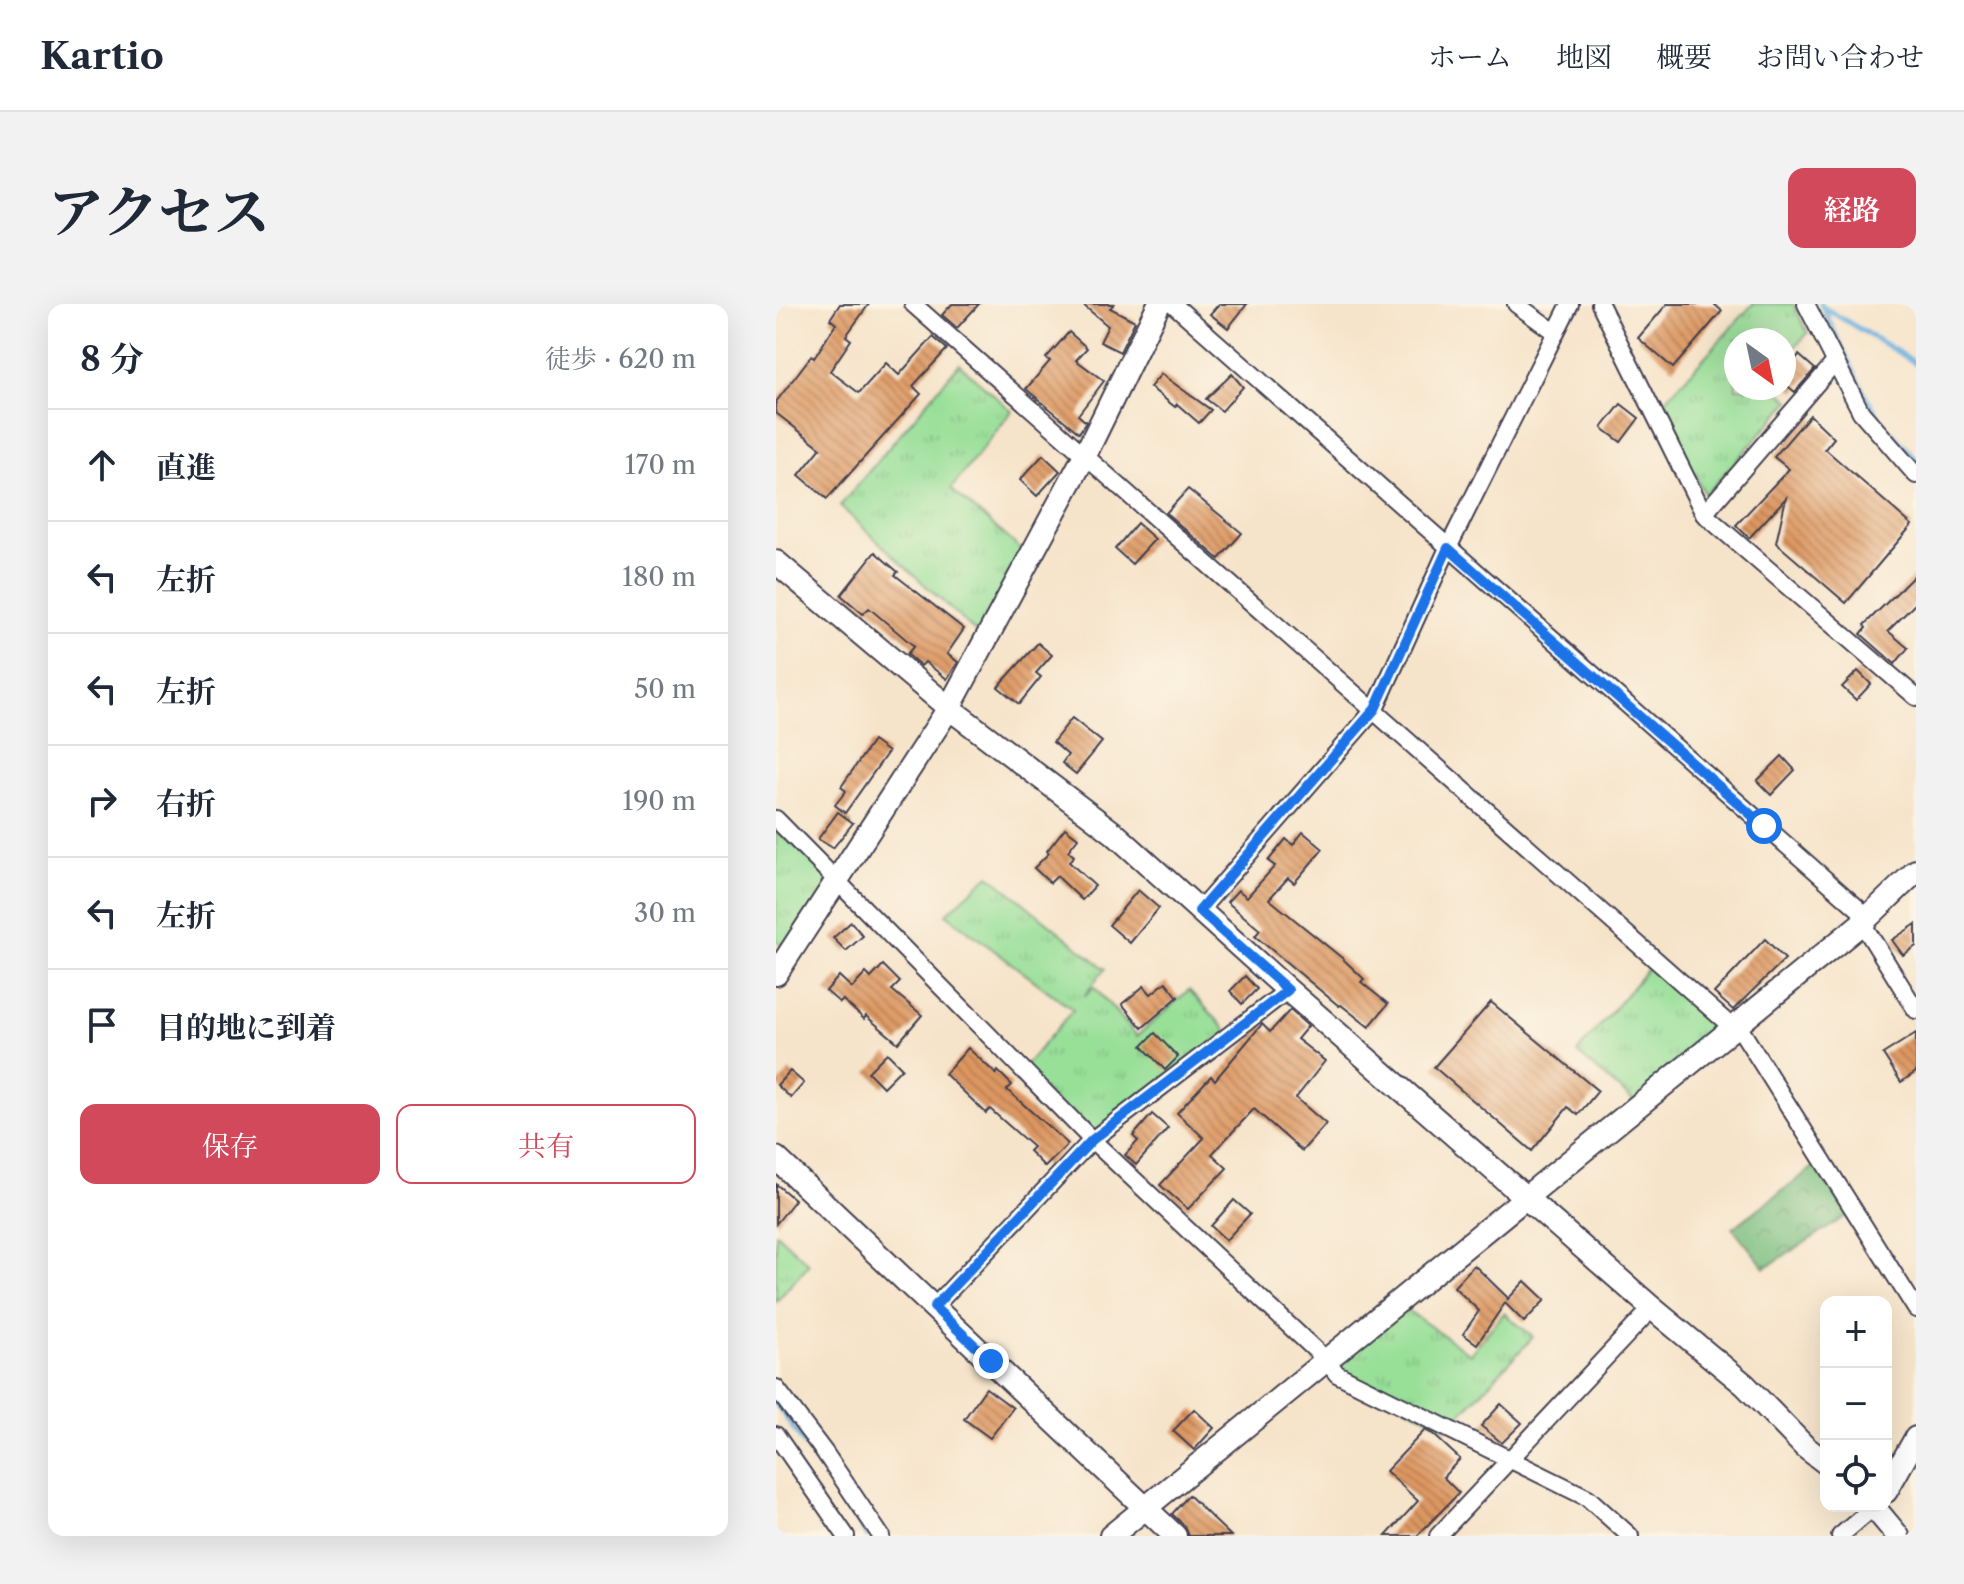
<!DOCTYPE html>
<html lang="ja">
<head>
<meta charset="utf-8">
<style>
  body { margin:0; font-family:"Libre Caslon Text","Noto Serif JP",serif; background:#f2f2f3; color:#1f2937 }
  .controls { position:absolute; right:24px; bottom:24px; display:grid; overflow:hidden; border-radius:16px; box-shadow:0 8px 32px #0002 }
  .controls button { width:72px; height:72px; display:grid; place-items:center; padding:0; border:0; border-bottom:2px solid #e0e1e3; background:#fff; color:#1f2937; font:40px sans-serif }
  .compass { position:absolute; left:948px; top:24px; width:72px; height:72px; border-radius:50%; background:#fff; box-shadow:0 8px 32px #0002; rotate:147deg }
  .stop { position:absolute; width:24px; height:24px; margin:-18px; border:6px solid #1a73e8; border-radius:50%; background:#fff }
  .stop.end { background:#1a73e8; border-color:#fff; box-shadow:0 2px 8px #0008 }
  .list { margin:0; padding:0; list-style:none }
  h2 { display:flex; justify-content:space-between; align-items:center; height:104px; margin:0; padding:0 32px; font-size:34px }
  h2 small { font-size:26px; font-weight:400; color:#747a83 }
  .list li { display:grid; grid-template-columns:52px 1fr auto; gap:24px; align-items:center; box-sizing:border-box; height:112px; padding:0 32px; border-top:2px solid #e0e1e3 }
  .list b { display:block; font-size:30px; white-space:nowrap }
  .list em { font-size:26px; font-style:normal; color:#747a83 }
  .actions { display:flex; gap:16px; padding:24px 32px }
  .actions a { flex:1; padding:18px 0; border:2px solid #d1495b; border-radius:16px; text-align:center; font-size:28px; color:#d1495b }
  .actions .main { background:#d1495b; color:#fff }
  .icon { flex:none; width:44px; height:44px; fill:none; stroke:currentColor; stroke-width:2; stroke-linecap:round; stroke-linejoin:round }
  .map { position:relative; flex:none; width:1140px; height:1232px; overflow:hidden; border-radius:16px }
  header { display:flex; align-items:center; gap:48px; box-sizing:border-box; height:112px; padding:0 40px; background:#fff; border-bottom:2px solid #e0e1e3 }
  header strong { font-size:38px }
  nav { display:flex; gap:44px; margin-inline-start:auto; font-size:28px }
  .intro { display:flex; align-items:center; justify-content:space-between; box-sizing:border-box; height:192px; padding:0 48px }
  h1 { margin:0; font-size:56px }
  .button { padding:20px 36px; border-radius:16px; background:#d1495b; color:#fff; font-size:28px; font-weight:700 }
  main { display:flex; gap:48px; padding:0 48px }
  aside { flex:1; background:#fff; border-radius:16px; box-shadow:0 8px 32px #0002 }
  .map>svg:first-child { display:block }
  .grass { fill:url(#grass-tufts); stroke:#5d806a; stroke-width:2 }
  .forest { fill:url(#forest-crowns); stroke:#4e705e; stroke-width:2 }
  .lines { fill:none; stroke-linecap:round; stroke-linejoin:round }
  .stream { stroke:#67afde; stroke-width:5 }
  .building { fill:url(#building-back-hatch) }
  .street-casing { stroke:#423f50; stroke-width:20 }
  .secondary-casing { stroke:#423f50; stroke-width:26 }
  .street { stroke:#fff; stroke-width:16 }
  .secondary { stroke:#fff; stroke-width:22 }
  .route { stroke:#1a73e8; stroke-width:10 }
</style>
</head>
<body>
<header>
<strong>Kartio</strong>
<nav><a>ホーム</a><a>地図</a><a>概要</a><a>お問い合わせ</a></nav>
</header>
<div class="intro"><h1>アクセス</h1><a class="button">経路</a></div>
<main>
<aside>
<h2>8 分<small>徒歩 · 620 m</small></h2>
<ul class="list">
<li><svg class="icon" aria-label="ahead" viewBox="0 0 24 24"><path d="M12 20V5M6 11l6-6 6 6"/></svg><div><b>直進</b></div><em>170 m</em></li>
<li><svg class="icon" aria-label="left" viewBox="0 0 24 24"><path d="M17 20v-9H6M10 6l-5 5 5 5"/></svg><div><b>左折</b></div><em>180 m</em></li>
<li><svg class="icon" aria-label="left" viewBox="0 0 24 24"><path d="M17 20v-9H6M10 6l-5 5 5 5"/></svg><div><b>左折</b></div><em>50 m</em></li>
<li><svg class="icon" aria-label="right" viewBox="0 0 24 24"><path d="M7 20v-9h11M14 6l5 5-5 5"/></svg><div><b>右折</b></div><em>190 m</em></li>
<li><svg class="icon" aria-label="left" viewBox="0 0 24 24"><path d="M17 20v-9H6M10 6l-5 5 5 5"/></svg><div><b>左折</b></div><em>30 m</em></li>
<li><svg class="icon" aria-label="arrive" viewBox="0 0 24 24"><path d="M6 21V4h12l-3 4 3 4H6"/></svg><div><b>目的地に到着</b></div></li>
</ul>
<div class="actions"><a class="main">保存</a><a>共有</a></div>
</aside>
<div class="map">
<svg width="1140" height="1232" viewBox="0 0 1140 1232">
  <defs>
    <pattern id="grass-tufts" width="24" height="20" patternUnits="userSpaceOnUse" patternTransform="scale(2)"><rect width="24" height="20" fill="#98df98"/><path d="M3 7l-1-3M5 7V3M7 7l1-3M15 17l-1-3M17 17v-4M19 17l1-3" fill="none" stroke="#83bf84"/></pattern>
    <pattern id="forest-crowns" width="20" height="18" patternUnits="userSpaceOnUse" patternTransform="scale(2)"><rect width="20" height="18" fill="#7abe80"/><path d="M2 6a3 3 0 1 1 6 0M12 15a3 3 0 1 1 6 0" fill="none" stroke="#649a6a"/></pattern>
    <pattern id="building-back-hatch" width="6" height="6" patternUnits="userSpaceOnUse" patternTransform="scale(2)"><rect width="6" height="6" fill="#dd9761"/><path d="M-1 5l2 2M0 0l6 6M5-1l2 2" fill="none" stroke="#b37b51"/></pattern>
  </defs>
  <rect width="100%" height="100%" fill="#fcf5e5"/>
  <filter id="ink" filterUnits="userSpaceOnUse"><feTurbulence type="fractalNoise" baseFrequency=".0125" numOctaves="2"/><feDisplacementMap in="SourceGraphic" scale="16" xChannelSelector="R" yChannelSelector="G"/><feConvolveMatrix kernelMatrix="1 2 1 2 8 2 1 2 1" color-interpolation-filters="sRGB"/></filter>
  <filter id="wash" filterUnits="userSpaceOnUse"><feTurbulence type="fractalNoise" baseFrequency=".006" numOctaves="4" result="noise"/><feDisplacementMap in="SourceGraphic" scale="32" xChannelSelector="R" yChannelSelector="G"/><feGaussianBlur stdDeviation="1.8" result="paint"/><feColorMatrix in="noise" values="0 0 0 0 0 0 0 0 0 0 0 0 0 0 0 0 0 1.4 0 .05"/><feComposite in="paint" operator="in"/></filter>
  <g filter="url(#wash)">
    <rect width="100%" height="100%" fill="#f6e4ca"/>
    <g class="grass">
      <polygon points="977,0 1017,0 1032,29 1008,54 1008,36 960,36 960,84 1000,84 1014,97 929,191 884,102"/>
      <polygon points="183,60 236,107 175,185 254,253 209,337 64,202"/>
      <polygon points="0,527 60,575 8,644 0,636"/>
      <polygon points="213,571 329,665 308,692 318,683 361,732 413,686 454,730 316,836 246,765 297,706 170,610"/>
      <polygon points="880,655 957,724 862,801 801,749"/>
      <polygon points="0,929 33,960 0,998"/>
      <polygon points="621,999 694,1050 728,1009 757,1033 671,1125 553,1059"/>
    </g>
    <polygon class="forest" points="1047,856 1072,911 989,964 957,924"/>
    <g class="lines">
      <g class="stream">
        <polyline points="1045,0 1090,92 1109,122 1140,155"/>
        <polyline points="1047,3 1140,59"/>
        <polyline points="0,1099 91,1232"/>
      </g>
    </g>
    <g id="blocks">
      <g class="building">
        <polygon points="64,0 93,0 70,32 75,36 54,67 83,89 110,59 123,71 157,33 171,45 137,82 145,90 51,195 23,171 45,144 0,109 0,98 35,52 38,54 60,20 54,15"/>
        <polygon points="176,0 203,0 181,24 166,11"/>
        <polygon points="306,0 338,0 334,4 359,17 344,48 324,38 332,22"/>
        <polygon points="443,0 471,0 452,24 434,10"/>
        <polygon points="891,0 938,0 946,7 897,64 862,34"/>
        <polygon points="293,28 311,44 300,56 328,77 302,111 310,118 303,129 250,85 274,57 270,54"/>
        <polygon points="1023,51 1039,65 1019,88 1008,79 1008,68"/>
        <polygon points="385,70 435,106 423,119 401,100 399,103 374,83"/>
        <polygon points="456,70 467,83 446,107 430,95"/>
        <polygon points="845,100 863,114 845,138 826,124"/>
        <polygon points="1034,111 1058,134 1049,145 1136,221 1070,299 1000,239 1010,194 973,234 960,221 1013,165 998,153"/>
        <polygon points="267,151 284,167 261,192 244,176"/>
        <polygon points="412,185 466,229 443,255 390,209"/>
        <polygon points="361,219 379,235 356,260 339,245"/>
        <polygon points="99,248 122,268 119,271 188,325 171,350 182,358 171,375 149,358 145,362 131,350 138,342 93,304 87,310 65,291"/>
        <polygon points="1140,270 1140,299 1112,327 1132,344 1119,360 1085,330 1090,324 1088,321"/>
        <polygon points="262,339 276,351 260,369 265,373 243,400 222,383"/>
        <polygon points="1082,367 1095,380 1080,396 1066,383"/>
        <polygon points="296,414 326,438 300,470 286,459 292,451 277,438"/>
        <polygon points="97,437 112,448 69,509 59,501 70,487 65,483"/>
        <polygon points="1006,452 1019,466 995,491 981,477"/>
        <polygon points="62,508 77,519 57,544 42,535"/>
        <polygon points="289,524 302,534 292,547 298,552 293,558 319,582 306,596 281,572 274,579 258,564 273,549 271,547"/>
        <polygon points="527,528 547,545 518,579 512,574 493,595 566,654 588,675 585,678 612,700 593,723 565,701 563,702 479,632 484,626 451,598 462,586 471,593 499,562 492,557 510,535 517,541"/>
        <polygon points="362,586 383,604 354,639 333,621"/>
        <polygon points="75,618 87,632 70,647 57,634"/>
        <polygon points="1140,620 1140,642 1127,651 1116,636"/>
        <polygon points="989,635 1009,655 957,706 938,689"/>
        <polygon points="107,661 124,678 116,686 146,711 122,739 90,712 88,715 67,696 64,699 50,687 63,672 76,684 90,669 95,674"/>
        <polygon points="469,672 481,685 466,700 454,687"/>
        <polygon points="390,678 402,693 366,724 346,700 368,682 375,690"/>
        <polygon points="715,698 822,787 802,811 792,803 756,847 658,763"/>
        <polygon points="514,706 532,722 521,735 549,757 520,794 550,820 526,847 478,805 436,850 451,864 412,905 384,881 428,834 401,809 435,772 439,776 486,720 494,728"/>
        <polygon points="379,729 402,753 389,766 366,742"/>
        <polygon points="1140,729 1140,768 1125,778 1107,750"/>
        <polygon points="192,744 220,770 222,767 236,781 231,786 292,840 269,863 253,847 257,843 214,805 210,809 169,770"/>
        <polygon points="111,749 126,764 107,783 92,768"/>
        <polygon points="14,767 28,779 15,794 1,781"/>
        <polygon points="376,810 392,824 360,861 349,851 362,837 357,832"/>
        <polygon points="0,880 19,896 0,920"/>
        <polygon points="458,896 474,910 450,936 435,922"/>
        <polygon points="698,961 732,994 731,996 749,977 769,996 748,1018 729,999 701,1040 687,1030 703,1007 678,983"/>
        <polygon points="210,1084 237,1104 214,1134 188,1115"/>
        <polygon points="725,1100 746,1119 726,1139 705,1122"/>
        <polygon points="418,1105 438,1124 418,1146 397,1127"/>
        <polygon points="649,1126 657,1130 684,1155 667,1173 683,1189 641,1232 610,1232 642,1197 610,1167"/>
        <polygon points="413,1191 433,1211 455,1232 413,1232 409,1222 396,1210"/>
      </g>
    </g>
  </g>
  <g filter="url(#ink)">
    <use href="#blocks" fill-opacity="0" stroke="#423f50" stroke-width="2"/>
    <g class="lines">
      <g class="street-casing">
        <g id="street">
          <polyline points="137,0 957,724"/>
          <polyline points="397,0 1093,614"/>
          <polyline points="740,0 780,29"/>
          <polyline points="824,0 928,210 1140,393"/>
          <polyline points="1030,0 1085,108 1140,171"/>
          <polyline points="928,210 1059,58"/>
          <polyline points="0,515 316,836 551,1057 561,1070 812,1194 854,1232"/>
          <polyline points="423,607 599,405 672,244 794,0"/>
          <polyline points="1086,619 1140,706"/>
          <polyline points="961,720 1140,1005"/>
          <polyline points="158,1003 316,836 512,686"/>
          <polyline points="0,1084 49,1149 105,1232"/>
          <polyline points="0,1131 70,1232"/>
          <polyline points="662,1232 876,1004"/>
          <polyline points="1064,1232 1098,1203"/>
        </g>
      </g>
      <g class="secondary-casing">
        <g id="secondary">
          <polyline points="0,258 173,404 339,530 512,686 876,1004 969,1081 1029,1143 1050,1159"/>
          <polyline points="0,670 173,404 309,151 383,0"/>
          <polyline points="0,854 399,1232"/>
          <polyline points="1110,1187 1140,1134"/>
          <polyline points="1097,1202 1122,1232"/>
          <polyline points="335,1232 1086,619 1140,567"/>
        </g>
      </g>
      <use href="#street" class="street"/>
      <use href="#secondary" class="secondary"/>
    </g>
  </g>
  <g class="lines" filter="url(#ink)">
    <polyline class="route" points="215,1057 158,1003 316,836 512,686 423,607 599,405 672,244 988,522"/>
  </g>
</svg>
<div class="controls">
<button>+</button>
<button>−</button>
<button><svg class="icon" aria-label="locate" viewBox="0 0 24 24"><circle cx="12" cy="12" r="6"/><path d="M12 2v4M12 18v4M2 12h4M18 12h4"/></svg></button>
</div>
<svg class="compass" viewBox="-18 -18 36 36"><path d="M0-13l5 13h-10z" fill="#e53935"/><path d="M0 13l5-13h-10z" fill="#747a83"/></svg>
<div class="stop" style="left:988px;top:522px"></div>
<div class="stop end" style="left:215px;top:1057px"></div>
</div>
</main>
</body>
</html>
